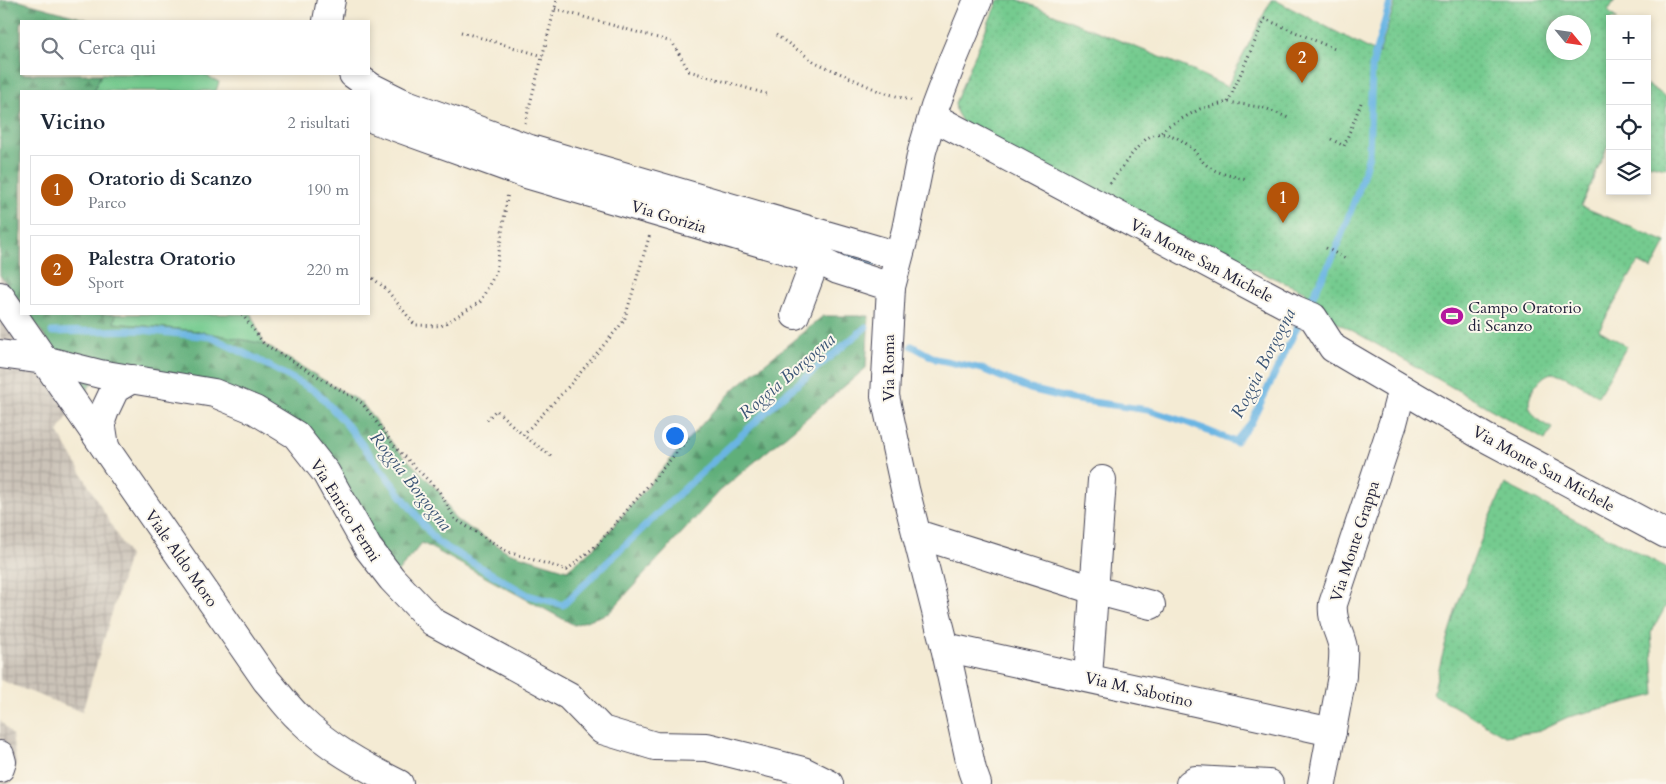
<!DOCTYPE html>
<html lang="it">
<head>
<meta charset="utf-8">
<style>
  body { margin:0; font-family:Cardo,serif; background:#f6f6f7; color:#1f2937 }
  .controls { position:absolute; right:15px; top:15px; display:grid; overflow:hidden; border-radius:0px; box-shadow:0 2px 8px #0003 }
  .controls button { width:45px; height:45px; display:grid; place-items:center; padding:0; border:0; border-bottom:1px solid #e0e1e3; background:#fff; color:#1f2937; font:25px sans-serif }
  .compass { position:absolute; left:1546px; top:15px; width:45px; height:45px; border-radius:50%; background:#fff; box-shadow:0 2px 8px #0003; rotate:119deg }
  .you { position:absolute; left:674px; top:435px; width:18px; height:18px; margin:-12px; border:4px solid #fff; border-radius:50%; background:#1a73e8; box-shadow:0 0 0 8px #1a73e833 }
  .badge { display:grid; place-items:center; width:32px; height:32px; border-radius:50%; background:#b45309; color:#fff; font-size:16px; font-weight:700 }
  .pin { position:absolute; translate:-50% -41px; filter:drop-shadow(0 1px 2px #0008) }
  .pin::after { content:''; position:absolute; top:26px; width:18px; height:15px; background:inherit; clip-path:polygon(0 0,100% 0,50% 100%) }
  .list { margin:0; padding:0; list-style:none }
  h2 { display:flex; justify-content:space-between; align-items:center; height:65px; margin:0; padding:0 20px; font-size:21px }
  h2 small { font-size:16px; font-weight:400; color:#747a83 }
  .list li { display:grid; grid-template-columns:32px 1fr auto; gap:15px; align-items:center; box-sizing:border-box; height:70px; margin:0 10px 10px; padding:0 10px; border:1px solid #e0e1e3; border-radius:0px }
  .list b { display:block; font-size:19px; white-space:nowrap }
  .list p { margin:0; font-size:16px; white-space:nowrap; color:#747a83 }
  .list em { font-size:16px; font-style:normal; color:#747a83 }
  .icon { flex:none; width:28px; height:28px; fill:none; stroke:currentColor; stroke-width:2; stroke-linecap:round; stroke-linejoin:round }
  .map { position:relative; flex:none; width:1666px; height:784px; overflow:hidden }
  .search { position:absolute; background:#fff; box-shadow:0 2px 8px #0003; left:20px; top:20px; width:350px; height:55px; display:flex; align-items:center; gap:12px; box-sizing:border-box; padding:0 18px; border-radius:0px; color:#747a83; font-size:19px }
  .panel { position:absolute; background:#fff; box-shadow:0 2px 8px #0003; left:20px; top:90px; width:350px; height:225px; border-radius:0px }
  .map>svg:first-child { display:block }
  .industrial { fill:url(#industrial-grid) }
  .grass { fill:#75cb8f; stroke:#4c7665 }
  .forest { fill:url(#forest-firs); stroke:#41685a }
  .park { fill:url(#park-dots); stroke:#4c7665; fill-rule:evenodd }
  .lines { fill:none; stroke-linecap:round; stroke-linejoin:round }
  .stream { stroke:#6ab5e3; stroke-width:7 }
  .minor-casing { stroke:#424052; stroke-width:30 }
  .path { stroke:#424052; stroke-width:3; stroke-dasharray:1 4; stroke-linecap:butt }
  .minor { stroke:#fff; stroke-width:28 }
  .labels { text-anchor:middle; stroke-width:4; stroke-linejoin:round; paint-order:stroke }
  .street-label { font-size:16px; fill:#22223b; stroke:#fbf7ec }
  .poi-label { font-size:16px; fill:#22223b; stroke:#fbf7ec; text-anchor:start }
  .water-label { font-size:18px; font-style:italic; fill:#3b5576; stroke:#fbf7ec }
</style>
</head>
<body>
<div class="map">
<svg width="1666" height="784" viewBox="0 0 1666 784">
  <defs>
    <pattern id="industrial-grid" width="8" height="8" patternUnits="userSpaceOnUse" patternTransform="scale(1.25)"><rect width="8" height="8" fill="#cbc3b8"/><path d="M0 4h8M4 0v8" fill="none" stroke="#aea79f"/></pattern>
    <pattern id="forest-firs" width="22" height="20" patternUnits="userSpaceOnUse" patternTransform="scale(1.25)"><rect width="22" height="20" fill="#60af7a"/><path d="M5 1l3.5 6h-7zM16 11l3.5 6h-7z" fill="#4f8e65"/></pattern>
    <pattern id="park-dots" width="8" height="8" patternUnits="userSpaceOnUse" patternTransform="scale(1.25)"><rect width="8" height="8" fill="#75cb8f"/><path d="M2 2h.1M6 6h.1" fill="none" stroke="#65ae7c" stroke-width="1.8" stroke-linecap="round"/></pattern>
  </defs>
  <rect width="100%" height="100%" fill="#fbf7ec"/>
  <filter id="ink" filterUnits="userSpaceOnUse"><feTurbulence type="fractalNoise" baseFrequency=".02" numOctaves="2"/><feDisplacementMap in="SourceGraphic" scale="10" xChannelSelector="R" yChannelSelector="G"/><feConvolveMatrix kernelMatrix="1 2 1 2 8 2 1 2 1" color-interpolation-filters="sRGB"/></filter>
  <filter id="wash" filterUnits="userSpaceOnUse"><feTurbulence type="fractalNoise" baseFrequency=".0096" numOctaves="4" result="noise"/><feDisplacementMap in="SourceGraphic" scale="20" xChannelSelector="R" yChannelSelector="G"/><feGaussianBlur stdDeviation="1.12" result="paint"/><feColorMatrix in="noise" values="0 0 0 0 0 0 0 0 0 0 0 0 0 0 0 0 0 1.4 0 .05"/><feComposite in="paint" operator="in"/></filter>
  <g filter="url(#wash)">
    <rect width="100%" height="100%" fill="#f4ebd4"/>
    <g class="industrial">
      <polygon points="0,275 52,346 75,404 58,432 129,556 82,712 0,680"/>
      <polygon points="0,720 12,735 16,764 10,784 0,784"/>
    </g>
    <g class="grass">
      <polygon points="101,74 203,74 219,82 216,91 94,91"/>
      <polygon points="116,314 251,314 264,344 198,331 114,323"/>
    </g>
    <g class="forest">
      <polygon points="0,0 16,0 92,21 21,21 21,74 101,74 94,91 21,91 21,304 0,275"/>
      <polygon points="28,314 116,314 114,323 198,331 264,344 362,403 396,448 439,491 455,519 508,552 567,570 598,544 689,438 736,387 823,316 869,316 866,368 720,491 609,613 574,625 422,543 392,579 326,473 255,410 100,374 75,404 52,346"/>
    </g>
    <g class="park">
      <path d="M998,0H1019L1185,67L1227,87L1271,0H1275L1379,54L1396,0H1615L1608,11L1617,19H1610V147L1608,146L1581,206L1666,242L1652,269L1638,262L1599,330L1627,346L1598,396C1590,391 1561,372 1553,373C1541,373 1525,397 1530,408C1534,419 1542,423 1552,428L1545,440L1355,332L1328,318L1301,312L1306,292L1115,209L967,131L956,111L955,103ZM1554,22H1584V52H1554Z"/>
      <polygon points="1647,84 1666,97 1666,168 1647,164"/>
      <path d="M1505,484L1666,567V606L1651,633L1655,695L1568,717L1536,732L1505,736L1433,694C1449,622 1474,552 1505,484Z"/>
    </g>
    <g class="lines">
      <g class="stream">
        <polyline points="838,254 873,264"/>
        <polyline points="1306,309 1333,257 1359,189 1369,155 1372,68 1375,54 1391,0"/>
        <polyline points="52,332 140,330 211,337 258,360 317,392 347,425 437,542 528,595 563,605 665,507 782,397 866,327"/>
        <polyline points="912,346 936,359 982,369 1030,389 1071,399 1148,410 1186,422 1235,442 1251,423 1301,319"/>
      </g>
    </g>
  </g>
  <g filter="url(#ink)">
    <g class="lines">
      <g class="minor-casing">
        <g id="minor">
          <polyline points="327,21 331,0"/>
          <polyline points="353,74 371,87 401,102 530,149 898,256"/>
          <polyline points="369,114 376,120 523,173 816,259 838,270 891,287"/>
          <polyline points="933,117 1296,310 1313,317 1333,348 1484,437 1666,534"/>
          <path d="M0,296L266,680C277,692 287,707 299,718C328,747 363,766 399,784"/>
          <polyline points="795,315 816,259 821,242"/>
          <polyline points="0,354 44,360 100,374 214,393 255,410 296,435 326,473 368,548 392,579 433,622 569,696 602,730 655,746 707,747 803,771 829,784"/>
          <polyline points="105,447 101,421 105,410 115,389 132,379"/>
          <polyline points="917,534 1094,590 1151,605"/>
          <polyline points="945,647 1332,732"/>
          <polyline points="1088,677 1102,480"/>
          <polyline points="0,755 2,762 0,768"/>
          <polyline points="977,784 972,770 945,647 905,489 885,396 891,287 906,230 922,151 935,107 952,62 978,0"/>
          <polyline points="1190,784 1194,784 1195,780 1269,784"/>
          <path d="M1322,784L1342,676C1342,667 1344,657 1343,648C1340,632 1331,621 1333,604L1393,423L1402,389"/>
        </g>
      </g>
      <g class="path">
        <polyline points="555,9 672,42 689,71 770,95"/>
        <polyline points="461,32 543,56"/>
        <polyline points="776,35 815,62 879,91 913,101"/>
        <polyline points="1228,102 1265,19 1337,50"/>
        <polyline points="525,123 557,0"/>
        <polyline points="1161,132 1168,126 1200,109 1228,102 1265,108 1291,119"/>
        <polyline points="1331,139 1344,146 1361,103"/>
        <path d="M1110,183C1121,169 1131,153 1144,141C1160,125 1181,138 1195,151C1198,155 1201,160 1204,163C1216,174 1232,176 1247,179"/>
        <polyline points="1326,248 1346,259"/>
        <polyline points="369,275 386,289 415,325 441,326 480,302 496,272 508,192"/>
        <polyline points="242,314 264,344 362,403 396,448 439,491 455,519 508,552 567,570 598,544 689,438"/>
        <polyline points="487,420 496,410 523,435"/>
        <polyline points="551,456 523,435 569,386 624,321 650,234"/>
      </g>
      <use href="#minor" class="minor"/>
    </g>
  </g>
  <defs>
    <g id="stadium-bare" transform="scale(1.725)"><path d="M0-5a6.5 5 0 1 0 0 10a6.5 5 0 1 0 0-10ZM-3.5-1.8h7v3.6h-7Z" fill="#b5179e" stroke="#fbf7ec" stroke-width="2.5" paint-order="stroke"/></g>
  </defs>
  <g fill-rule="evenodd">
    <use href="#stadium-bare" x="1452" y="316"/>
  </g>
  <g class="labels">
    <g class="street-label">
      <text transform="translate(669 216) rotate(17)" y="6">Via Gorizia</text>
      <text transform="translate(1202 260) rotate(28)" y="6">Via Monte San Michele</text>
      <text transform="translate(888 368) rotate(-90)" y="6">Via Roma</text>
      <text transform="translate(1544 468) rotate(29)" y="6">Via Monte San Michele</text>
      <text transform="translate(346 510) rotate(58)" y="6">Via Enrico Fermi</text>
      <text transform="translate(1354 541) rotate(-72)" y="6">Via Monte Grappa</text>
      <text transform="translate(182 558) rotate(55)" y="6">Viale Aldo Moro</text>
      <text transform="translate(1139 689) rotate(13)" y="6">Via M. Sabotino</text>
    </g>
    <g class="poi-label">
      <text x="1468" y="313">Campo Oratorio<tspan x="1468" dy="18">di Scanzo</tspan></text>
    </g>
    <g class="water-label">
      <text transform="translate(1263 363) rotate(-63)" y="6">Roggia Borgogna</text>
      <text transform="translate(787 376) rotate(-41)" y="6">Roggia Borgogna</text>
      <text transform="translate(411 481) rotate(52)" y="6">Roggia Borgogna</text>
    </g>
  </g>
</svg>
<div class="controls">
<button>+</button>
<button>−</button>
<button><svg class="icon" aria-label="locate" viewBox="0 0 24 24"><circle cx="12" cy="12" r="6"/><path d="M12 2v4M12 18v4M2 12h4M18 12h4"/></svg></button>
<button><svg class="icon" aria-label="layers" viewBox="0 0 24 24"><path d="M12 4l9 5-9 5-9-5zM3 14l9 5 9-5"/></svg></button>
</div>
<svg class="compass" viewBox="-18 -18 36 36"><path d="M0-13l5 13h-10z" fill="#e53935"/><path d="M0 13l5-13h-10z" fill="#747a83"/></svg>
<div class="you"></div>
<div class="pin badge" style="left:1283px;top:223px">1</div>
<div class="pin badge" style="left:1302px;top:83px">2</div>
<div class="search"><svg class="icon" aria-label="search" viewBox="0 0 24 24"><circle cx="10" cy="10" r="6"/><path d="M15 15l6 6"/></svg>Cerca qui</div>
<section class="panel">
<h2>Vicino<small>2 risultati</small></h2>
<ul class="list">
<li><span class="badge">1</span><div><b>Oratorio di Scanzo</b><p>Parco</p></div><em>190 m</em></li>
<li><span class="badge">2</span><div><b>Palestra Oratorio</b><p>Sport</p></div><em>220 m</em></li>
</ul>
</section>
</div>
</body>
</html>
